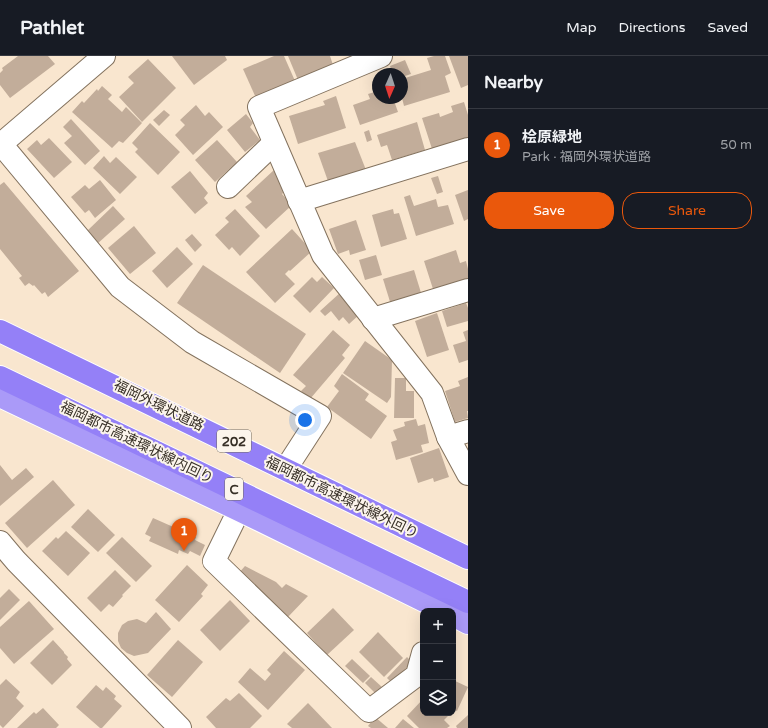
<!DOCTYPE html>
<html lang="en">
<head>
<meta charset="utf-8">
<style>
  body { margin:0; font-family:"Varela Round","Noto Sans JP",sans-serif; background:#242831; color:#f1f3f6 }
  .controls { position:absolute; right:12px; bottom:12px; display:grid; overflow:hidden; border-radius:8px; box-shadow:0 4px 16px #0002 }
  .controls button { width:36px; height:36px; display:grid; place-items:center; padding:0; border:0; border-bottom:1px solid #363941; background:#171b24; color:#f1f3f6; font:20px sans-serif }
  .compass { position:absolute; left:372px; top:12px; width:36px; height:36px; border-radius:50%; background:#171b24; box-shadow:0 4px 16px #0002; rotate:183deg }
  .you { position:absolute; left:305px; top:364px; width:14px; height:14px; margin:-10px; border:3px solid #fff; border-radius:50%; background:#1a73e8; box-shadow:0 0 0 6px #1a73e833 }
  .badge { display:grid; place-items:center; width:26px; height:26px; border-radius:50%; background:#ea580c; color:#fff; font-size:13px; font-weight:700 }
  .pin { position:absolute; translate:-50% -33px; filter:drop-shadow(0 1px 2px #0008) }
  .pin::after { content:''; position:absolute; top:21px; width:14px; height:12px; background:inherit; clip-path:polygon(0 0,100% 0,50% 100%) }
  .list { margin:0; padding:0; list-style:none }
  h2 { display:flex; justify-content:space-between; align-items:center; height:52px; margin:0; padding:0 16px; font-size:17px }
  h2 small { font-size:13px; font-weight:400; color:#9ea1a6 }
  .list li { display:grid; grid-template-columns:26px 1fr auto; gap:12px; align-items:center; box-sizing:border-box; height:72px; padding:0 16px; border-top:1px solid #363941 }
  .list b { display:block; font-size:15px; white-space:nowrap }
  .list p { margin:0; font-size:13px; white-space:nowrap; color:#9ea1a6 }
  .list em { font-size:13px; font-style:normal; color:#9ea1a6 }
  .actions { display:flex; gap:8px; padding:12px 16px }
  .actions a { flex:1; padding:9px 0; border:1px solid #ea580c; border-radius:16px; text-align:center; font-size:14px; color:#ea580c }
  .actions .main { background:#ea580c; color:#fff }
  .icon { flex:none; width:22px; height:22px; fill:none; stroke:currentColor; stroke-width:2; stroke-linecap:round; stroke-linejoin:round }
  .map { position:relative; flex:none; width:468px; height:672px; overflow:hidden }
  header { display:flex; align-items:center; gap:24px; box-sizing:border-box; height:56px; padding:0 20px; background:#171b24; border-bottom:1px solid #363941 }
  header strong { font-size:19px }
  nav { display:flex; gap:22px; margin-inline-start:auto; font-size:14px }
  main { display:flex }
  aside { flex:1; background:#171b24 }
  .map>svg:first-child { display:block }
  .building { fill:#c2ad9a }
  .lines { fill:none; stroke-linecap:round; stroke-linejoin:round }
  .minor-casing { stroke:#83725e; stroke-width:24 }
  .tertiary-casing { stroke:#83725e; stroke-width:24 }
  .trunk-casing { stroke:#fff; stroke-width:24 }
  .motorway-casing { stroke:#fff; stroke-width:24 }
  .minor { stroke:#fff; stroke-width:22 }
  .tertiary { stroke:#fff; stroke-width:22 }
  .trunk { stroke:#aa9af8; stroke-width:22 }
  .motorway { stroke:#9480f7; stroke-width:22 }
  .labels { text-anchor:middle; stroke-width:4; stroke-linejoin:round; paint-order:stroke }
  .shield { fill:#fcf5ec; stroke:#716a61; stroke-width:1 }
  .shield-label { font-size:13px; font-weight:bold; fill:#362f26 }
  .street-label { font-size:14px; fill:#362f26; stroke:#fcf5ec }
</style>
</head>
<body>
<header>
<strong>Pathlet</strong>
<nav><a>Map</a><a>Directions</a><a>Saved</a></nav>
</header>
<main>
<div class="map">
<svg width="468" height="672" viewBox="0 0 468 672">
  <rect width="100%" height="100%" fill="#f9e6cf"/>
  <g class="building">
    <polygon points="18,0 48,0 55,8 10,42 0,29 0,17 3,14 2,12"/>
    <polygon points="172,0 225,0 227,4 194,29"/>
    <polygon points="274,0 284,0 295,25 256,42 243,13"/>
    <polygon points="288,0 330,0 333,9 298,24"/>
    <polygon points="434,0 445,0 451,17 445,20 450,36 404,50 402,42 402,23 431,14 427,2"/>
    <polygon points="449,0 468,0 468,29 461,32"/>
    <polygon points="148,3 176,32 142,66 119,41 134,27 128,21"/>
    <polygon points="405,4 411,18 402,21 402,18 393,18 390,10"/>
    <polygon points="102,30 112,39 108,43 122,56 126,51 142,67 123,87 119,85 112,92 72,56 82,45 84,47 97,33 98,35"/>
    <polygon points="378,35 378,42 393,42 398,56 360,69 353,49 370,43 368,38"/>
    <polygon points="336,40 346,72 298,88 289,60 325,49 323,45"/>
    <polygon points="464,46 468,59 468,84 433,96 422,62 439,57 440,61 453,56 451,50"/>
    <polygon points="196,49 205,60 209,56 223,71 193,99 175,79 185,69 180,64"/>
    <polygon points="164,54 170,59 159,70 153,64"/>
    <polygon points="246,58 253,67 250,71 260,84 245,96 227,74"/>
    <polygon points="71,63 100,95 85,109 64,87 72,80 63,71"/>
    <polygon points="417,66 425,94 392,104 387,89 381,91 377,79"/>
    <polygon points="150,67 180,96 158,119 135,96 138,93 132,87"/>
    <polygon points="369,74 372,84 367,86 364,76"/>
    <polygon points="49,82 72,106 54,122 27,93 37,84 41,89"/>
    <polygon points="217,84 237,106 215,126 195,104"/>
    <polygon points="355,86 366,114 329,128 318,97"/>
    <polygon points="104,100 110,107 116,101 137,121 120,138 93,112"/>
    <polygon points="274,114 289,131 282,138 292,149 266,173 245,151 252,146 246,140"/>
    <polygon points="190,115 208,137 204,142 208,147 195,158 171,131"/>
    <polygon points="438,120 443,136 437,138 431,122"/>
    <polygon points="100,124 116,144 95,162 89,154 85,157 71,141 85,129 89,133"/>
    <polygon points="4,126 79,215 48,241 45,236 42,238 34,229 33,230 29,227 25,230 19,222 22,220 0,193 0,129"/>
    <polygon points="468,134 468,163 464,165 455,139"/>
    <polygon points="410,139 414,150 436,143 438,151 448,149 454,168 416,180 404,141"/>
    <polygon points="113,150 125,163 97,188 86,176"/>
    <polygon points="235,153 260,180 240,200 232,191 229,194 215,179 229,166 225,162"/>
    <polygon points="393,153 394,158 399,157 407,183 381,191 372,159"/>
    <polygon points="356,164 366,194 350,199 349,194 338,198 329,173"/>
    <polygon points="134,170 156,197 130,218 108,192"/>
    <polygon points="292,173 312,195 290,215 289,214 285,218 295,228 275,247 246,216"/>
    <polygon points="192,178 202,189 195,196 185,184"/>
    <polygon points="177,191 193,208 167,232 152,215"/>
    <polygon points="456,194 460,207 466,205 468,213 468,222 433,233 424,205"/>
    <polygon points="376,199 382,219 365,224 359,204"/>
    <polygon points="203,209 306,278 280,317 177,247"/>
    <polygon points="414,214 422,240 391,249 383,223"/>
    <polygon points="312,221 317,226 322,221 334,232 310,257 293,240"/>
    <polygon points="341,236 360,258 349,268 343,261 339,265 331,255 325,260 320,255"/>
    <polygon points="466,247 468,252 468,265 447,271 442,255"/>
    <polygon points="437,257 449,294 427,301 415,265"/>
    <polygon points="333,274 350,289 342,299 345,302 310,343 301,335 306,330 293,319"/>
    <polygon points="468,274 468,304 459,307 453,289 466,285 463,276"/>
    <polygon points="365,285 392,304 391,341 387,347 343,317"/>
    <polygon points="342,318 369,338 365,344 387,360 371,383 327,351 339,335 334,330"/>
    <polygon points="468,321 468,355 467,355 468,362 455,366 445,335 460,330 458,325"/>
    <polygon points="395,322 406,322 406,335 414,335 414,362 394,362"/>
    <polygon points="416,363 418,370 425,368 429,387 421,389 423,396 396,404 391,386 397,384 393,374 405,370 404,366"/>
    <polygon points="439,392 449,421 434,426 433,422 418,427 410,402"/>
    <polygon points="0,409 12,424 26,412 34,421 0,450"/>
    <polygon points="53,424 75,449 27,492 5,467"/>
    <polygon points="88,453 115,479 98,496 71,471"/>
    <polygon points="153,462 196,481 195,484 205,489 200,500 190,495 188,498 179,494 178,498 149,485 151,481 145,478"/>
    <polygon points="66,475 90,497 68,520 42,495 56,481 58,483"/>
    <polygon points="122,481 152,510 136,526 106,497"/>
    <polygon points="187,509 208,529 201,538 203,540 179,566 155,544"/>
    <polygon points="245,510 276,526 282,532 286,528 308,540 287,562 238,518"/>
    <polygon points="115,514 131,530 122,539 123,540 113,551 109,548 101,556 87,542"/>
    <polygon points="9,533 20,544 0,564 0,542"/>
    <polygon points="230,544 250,565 220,595 200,574"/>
    <polygon points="29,545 54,573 14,608 0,592 0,571"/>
    <polygon points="333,552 354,574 327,599 307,577"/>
    <polygon points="156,556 171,573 148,597 134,600 127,597 121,592 118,585 118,577 122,569 128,565 137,563 146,567"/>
    <polygon points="378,576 403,602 384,621 359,596"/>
    <polygon points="53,584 64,596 64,597 68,601 67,603 72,609 52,629 30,607"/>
    <polygon points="178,584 203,606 172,641 147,619"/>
    <polygon points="284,595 305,614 268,654 238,626 250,612 265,625 271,618 267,614"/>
    <polygon points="407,601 412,606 392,627 387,622"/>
    <polygon points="352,603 370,620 363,627 345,610"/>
    <polygon points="371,621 383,632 376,638 365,627"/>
    <polygon points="6,623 20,636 16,642 24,650 3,672 0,669 0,629"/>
    <polygon points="453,624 468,631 457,655 453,653"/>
    <polygon points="96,629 103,635 106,631 116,640 114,643 122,650 102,672 100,672 76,651"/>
    <polygon points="239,637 262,660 250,672 216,672 206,661 226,642 230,645"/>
    <polygon points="423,643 423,657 445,657 448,660 444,664 450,670 447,672 419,672 407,660"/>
    <polygon points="308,647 332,672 292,672 287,668"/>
    <polygon points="43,652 59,669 56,672 17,672 34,656 36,658"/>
    <polygon points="468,659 468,672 457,672 456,670"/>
    <polygon points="375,661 388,672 371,672 368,670"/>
    <polygon points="403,663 414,672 395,672"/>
  </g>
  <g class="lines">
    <g class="minor-casing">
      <g id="minor">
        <polyline points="381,0 259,51 323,199 432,337 448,381 468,418"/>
        <polyline points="1,88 120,231 192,286 320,360 287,411"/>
        <polyline points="228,131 274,87"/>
        <polyline points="299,145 468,93"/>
        <polyline points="373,263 468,234"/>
        <polyline points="448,381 468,375"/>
        <polyline points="239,454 214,505 369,655 417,619 423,597"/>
        <polyline points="0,486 16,505 180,672"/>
      </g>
    </g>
    <g class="tertiary-casing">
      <polyline id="tertiary" points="0,89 104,0"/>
    </g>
    <g class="trunk-casing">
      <g id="trunk">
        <polyline points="0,340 239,454 445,555"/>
        <polyline points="453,559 468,567"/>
      </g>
    </g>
    <g class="motorway-casing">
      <g id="motorway">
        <polyline points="0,275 468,502"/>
        <polyline points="0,321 468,546"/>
      </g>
    </g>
    <use href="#minor" class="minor"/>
    <use href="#tertiary" class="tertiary"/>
    <use href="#trunk" class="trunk"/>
    <use href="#motorway" class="motorway"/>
  </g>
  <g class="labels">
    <g class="shield">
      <rect x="217" y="374" width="34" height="22" rx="3"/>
      <rect x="225" y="422" width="18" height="22" rx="3"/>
    </g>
    <g class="shield-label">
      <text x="234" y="390">202</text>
      <text x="234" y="438">C</text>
    </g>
    <g class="street-label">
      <text transform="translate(159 349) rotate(26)" y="5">福岡外環状道路</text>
      <text transform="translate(137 386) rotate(26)" y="5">福岡都市高速環状線内回り</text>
      <text transform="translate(342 441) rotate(26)" y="5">福岡都市高速環状線外回り</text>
    </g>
  </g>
</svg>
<div class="controls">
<button>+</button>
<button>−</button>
<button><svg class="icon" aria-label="layers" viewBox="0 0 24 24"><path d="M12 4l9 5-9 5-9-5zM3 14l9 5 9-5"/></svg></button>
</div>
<svg class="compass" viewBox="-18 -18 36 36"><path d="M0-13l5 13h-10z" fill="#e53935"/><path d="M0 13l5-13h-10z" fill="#9ea1a6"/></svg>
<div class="you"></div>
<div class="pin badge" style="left:184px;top:495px">1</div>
</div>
<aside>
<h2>Nearby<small></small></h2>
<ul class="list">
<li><span class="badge">1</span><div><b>桧原緑地</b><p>Park · 福岡外環状道路</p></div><em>50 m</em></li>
</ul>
<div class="actions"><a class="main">Save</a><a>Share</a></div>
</aside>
</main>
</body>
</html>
